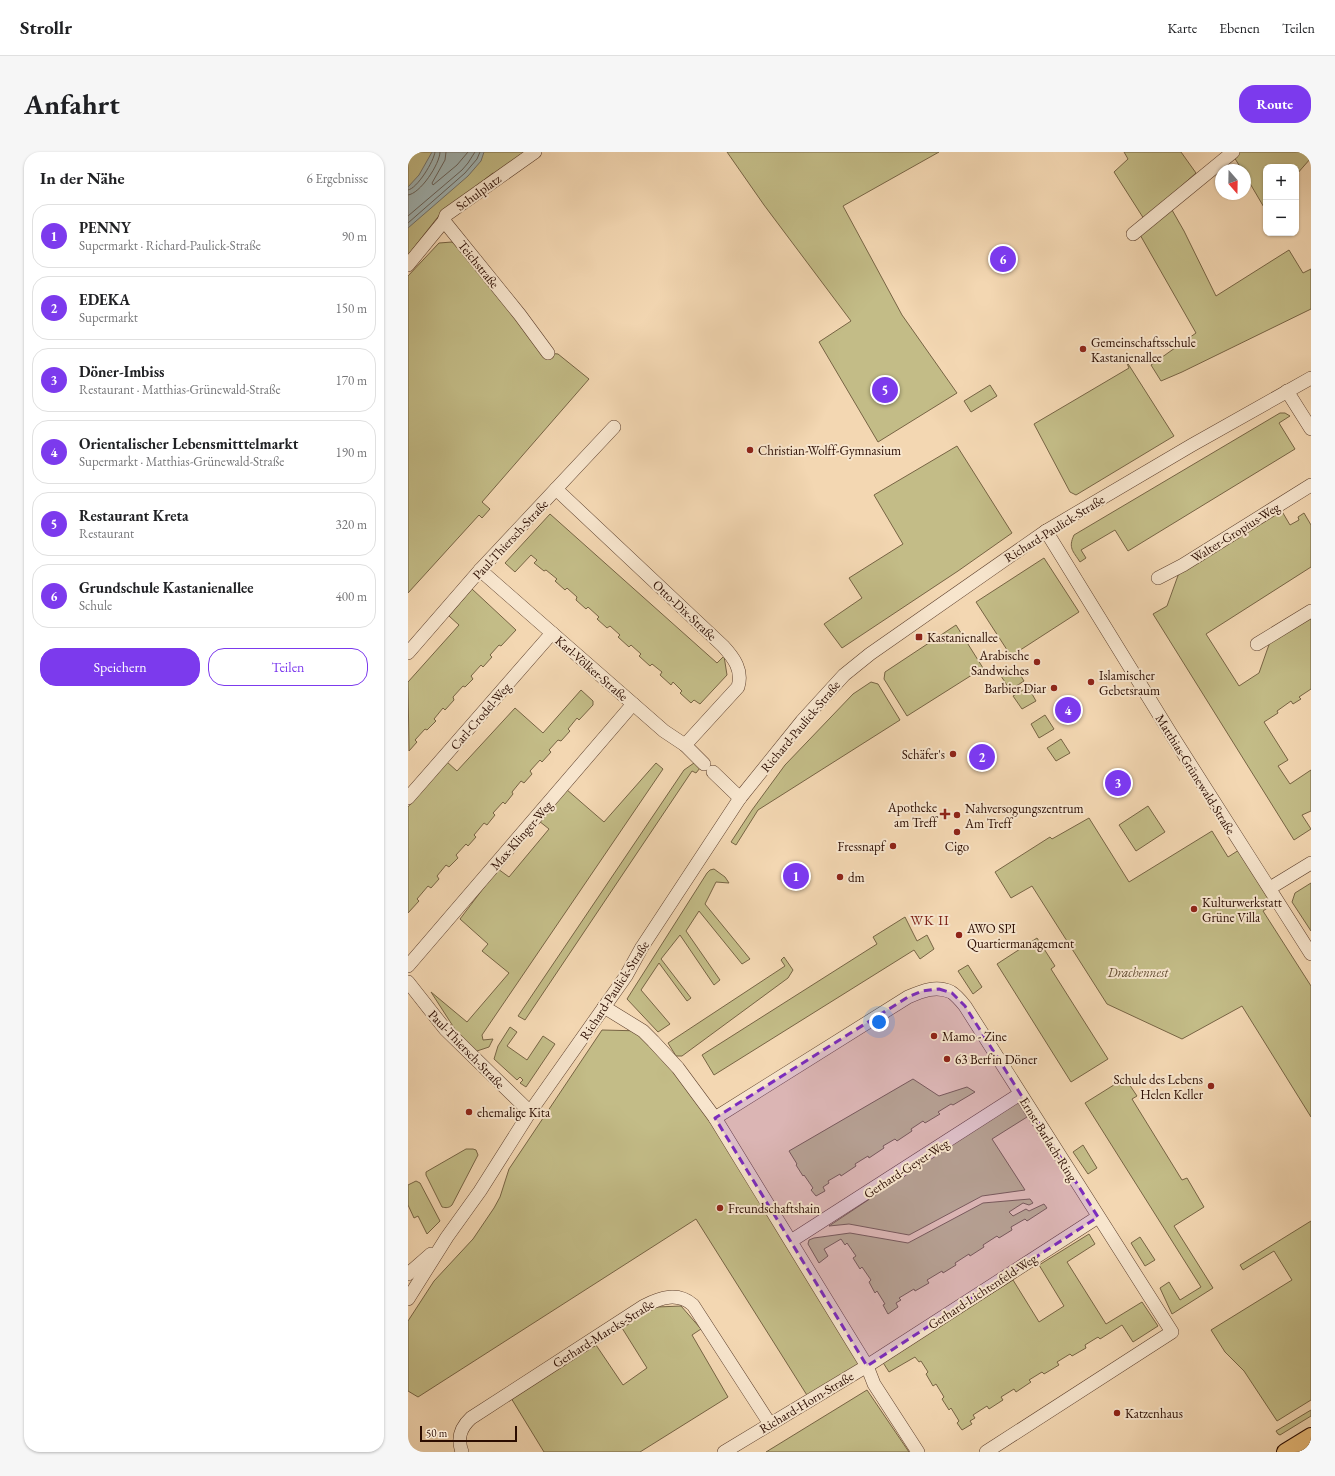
<!DOCTYPE html>
<html lang="de">
<head>
<meta charset="utf-8">
<style>
  body { margin:0; font-family:"EB Garamond",serif; background:#f6f6f6; color:#202124 }
  .controls { position:absolute; right:12px; top:12px; display:grid; overflow:hidden; border-radius:8px; box-shadow:0 1px 3px #0004 }
  .controls button { width:36px; height:36px; display:grid; place-items:center; padding:0; border:0; border-bottom:1px solid #e0e0e0; background:#fff; color:#202124; font:20px sans-serif }
  .compass { position:absolute; left:807px; top:12px; width:36px; height:36px; border-radius:50%; background:#fff; box-shadow:0 1px 3px #0004; rotate:160deg }
  .scale { position:absolute; left:12px; bottom:10px; width:97px; box-sizing:border-box; padding-left:4px; border:2px solid #2b0c00; border-top:0; font-size:11px; line-height:14px; white-space:nowrap; color:#2b0c00; -webkit-text-stroke:3px #f7e5cd; paint-order:stroke }
  .you { position:absolute; left:471px; top:870px; width:14px; height:14px; margin:-10px; border:3px solid #fff; border-radius:50%; background:#1a73e8; box-shadow:0 0 0 6px #1a73e833 }
  .badge { display:grid; place-items:center; width:26px; height:26px; border-radius:50%; background:#7c3aed; color:#fff; font-size:13px; font-weight:700 }
  .pin { position:absolute; translate:-50% -50%; border:2px solid #fff; box-shadow:0 1px 4px #0006 }
  .list { margin:0; padding:0; list-style:none }
  h2 { display:flex; justify-content:space-between; align-items:center; height:52px; margin:0; padding:0 16px; font-size:17px }
  h2 small { font-size:13px; font-weight:400; color:#757577 }
  .list li { display:grid; grid-template-columns:26px 1fr auto; gap:12px; align-items:center; box-sizing:border-box; height:64px; margin:0 8px 8px; padding:0 8px; border:1px solid #e0e0e0; border-radius:16px }
  .list b { display:block; font-size:15px; white-space:nowrap }
  .list p { margin:0; font-size:13px; white-space:nowrap; color:#757577 }
  .list em { font-size:13px; font-style:normal; color:#757577 }
  .actions { display:flex; gap:8px; padding:12px 16px }
  .actions a { flex:1; padding:9px 0; border:1px solid #7c3aed; border-radius:16px; text-align:center; font-size:14px; color:#7c3aed }
  .actions .main { background:#7c3aed; color:#fff }
  .map { position:relative; flex:none; width:903px; height:1300px; overflow:hidden; border-radius:16px }
  header { display:flex; align-items:center; gap:24px; box-sizing:border-box; height:56px; padding:0 20px; background:#fff; border-bottom:1px solid #e0e0e0 }
  header strong { font-size:19px }
  nav { display:flex; gap:22px; margin-inline-start:auto; font-size:14px }
  .intro { display:flex; align-items:center; justify-content:space-between; box-sizing:border-box; height:96px; padding:0 24px }
  h1 { margin:0; font-size:28px }
  .button { padding:10px 18px; border-radius:16px; background:#7c3aed; color:#fff; font-size:14px; font-weight:700 }
  main { display:flex; gap:24px; padding:0 24px }
  aside { flex:1; background:#fff; border-radius:16px; box-shadow:0 1px 3px #0004 }
  .map>svg:first-child { display:block }
  .green { fill:#c3bc87; stroke:#776444 }
  .water { fill:#a1b7b8; stroke:#72736e }
  .lines { fill:none; stroke-linecap:round; stroke-linejoin:round }
  .shore { stroke:#66625c; stroke-width:1 }
  .minor-casing { stroke:#5d3f2c; stroke-width:14 }
  .major-casing { stroke:#2b0c00; stroke-width:18 }
  .minor { stroke:#f7e5cd; stroke-width:13 }
  .major { stroke:#eabc79; stroke-width:16 }
  .marked { fill:#7b2cbf; fill-opacity:0.2; stroke:#7b2cbf; stroke-width:3; stroke-dasharray:8 5; stroke-linejoin:round }
  .poi-dot { fill:#8f2418; stroke:#f7e5cd; stroke-width:1.5 }
  .labels { text-anchor:middle; stroke-width:4; stroke-linejoin:round; paint-order:stroke }
  .street-label { font-size:13px; fill:#2b0c00; stroke:#f7e5cd }
  .poi-label { font-size:13px; fill:#2b0c00; stroke:#f7e5cd; text-anchor:start }
  .park-label { font-size:13px; font-style:italic; fill:#604a2f; stroke:#f7e5cd }
  .neighbourhood-label { font-size:14px; letter-spacing:1px; fill:#7a1f14; stroke:#f7e5cd }
</style>
</head>
<body>
<header>
<strong>Strollr</strong>
<nav><a>Karte</a><a>Ebenen</a><a>Teilen</a></nav>
</header>
<div class="intro"><h1>Anfahrt</h1><a class="button">Route</a></div>
<main>
<aside>
<h2>In der Nähe<small>6 Ergebnisse</small></h2>
<ul class="list">
<li><span class="badge">1</span><div><b>PENNY</b><p>Supermarkt · Richard-Paulick-Straße</p></div><em>90 m</em></li>
<li><span class="badge">2</span><div><b>EDEKA</b><p>Supermarkt</p></div><em>150 m</em></li>
<li><span class="badge">3</span><div><b>Döner-Imbiss</b><p>Restaurant · Matthias-Grünewald-Straße</p></div><em>170 m</em></li>
<li><span class="badge">4</span><div><b>Orientalischer Lebensmitttelmarkt</b><p>Supermarkt · Matthias-Grünewald-Straße</p></div><em>190 m</em></li>
<li><span class="badge">5</span><div><b>Restaurant Kreta</b><p>Restaurant</p></div><em>320 m</em></li>
<li><span class="badge">6</span><div><b>Grundschule Kastanienallee</b><p>Schule</p></div><em>400 m</em></li>
</ul>
<div class="actions"><a class="main">Speichern</a><a>Teilen</a></div>
</aside>
<div class="map">
<svg width="903" height="1300" viewBox="0 0 903 1300">
  <rect width="100%" height="100%" fill="#f3d7b2"/>
  <filter id="stains"><feTurbulence type="fractalNoise" baseFrequency=".005" numOctaves="4"/><feColorMatrix values="0 0 0 0 .2 0 0 0 0 .09 0 0 0 0 .02 0 0 0 .5 -.17"/></filter>
  <radialGradient id="worn" r=".72"><stop offset=".6" stop-color="#630" stop-opacity="0"/><stop offset="1" stop-color="#630" stop-opacity=".3"/></radialGradient>
  <g class="green">
    <polygon points="0,0 127,0 92,25 85,21 33,61 0,103"/>
    <polygon points="319,0 531,0 435,54 494,163 549,241 470,290 411,190 443,169 356,53"/>
    <polygon points="716,0 773,0 788,21 736,67 706,20 720,7"/>
    <polygon points="832,0 903,0 903,6 888,23 888,15 858,15 857,57 837,23 837,18 834,18 826,5"/>
    <polygon points="764,58 776,79 808,144 881,98 895,121 903,117 903,157 774,220 753,229 743,213 788,181 731,81"/>
    <polygon points="44,90 60,98 140,201 150,202 181,227 74,350 82,357 74,366 71,363 0,441 0,124 31,91"/>
    <polygon points="717,207 766,284 668,343 662,340 626,272 721,216"/>
    <polygon points="582,233 589,244 563,260 556,249"/>
    <path d="M872,261H877L882,264L871,271L887,297L720,399L707,378L673,398L678,406L672,410C665,399 660,396 666,383Z"/>
    <polygon points="549,294 604,381 550,419 434,496 416,472 454,446 441,426 495,392 466,343"/>
    <polygon points="872,356 882,373 891,368 890,365 896,361 903,373 903,415 798,482 831,534 851,521 863,487 903,463 903,537 891,545 893,547 885,552 883,549 869,559 870,561 856,570 880,608 870,614 882,632 903,618 903,659 894,663 903,677 886,688 745,462 759,454 772,418"/>
    <polygon points="142,362 309,511 316,504 319,523 292,552 286,548 283,551 272,541 274,539 265,530 263,533 252,523 254,520 244,512 242,514 231,504 233,502 223,493 221,495 210,485 212,483 202,474 199,476 189,467 191,465 180,455 178,457 168,448 169,445 159,436 157,438 147,429 149,427 138,418 136,419 126,411 129,408 123,403 107,420 97,411"/>
    <polygon points="636,406 671,460 603,504 568,450"/>
    <polygon points="64,437 108,478 93,494 91,493 82,503 84,505 75,515 73,513 63,524 65,527 57,535 55,534 45,545 46,548 37,558 35,556 26,567 28,569 19,578 17,577 7,588 9,590 1,599 0,530 51,473 41,464"/>
    <polygon points="548,473 575,516 499,564 476,527 477,520"/>
    <polygon points="608,516 616,529 602,538 593,524"/>
    <polygon points="463,530 470,532 492,568 350,658 328,693 323,690 344,658 377,613 445,542"/>
    <polygon points="620,535 628,549 614,557 605,544"/>
    <polygon points="173,538 185,549 185,553 171,568 169,566 160,577 162,579 153,589 150,588 141,598 143,600 134,610 132,608 122,619 124,622 116,631 113,629 104,640 105,642 97,652 95,650 85,661 87,663 79,673 76,671 66,683 68,685 60,694 58,692 48,703 50,706 41,715 38,713 29,724 31,727 23,736 20,734 9,747 11,749 0,761 0,655 39,610 49,619 107,556 135,581"/>
    <polygon points="637,563 646,577 631,586 623,572"/>
    <polygon points="653,587 662,601 648,609 639,596"/>
    <polygon points="248,611 255,617 74,883 75,888 85,887 81,895 69,899 50,882 23,840 59,870 101,821 74,799 80,792 52,767 90,717 101,725 141,677 131,669 158,637 196,670"/>
    <polygon points="286,611 292,616 288,621 284,619 117,868 110,864 276,618"/>
    <polygon points="740,654 757,680 728,699 711,673"/>
    <polygon points="681,666 721,730 804,679 820,705 831,698 864,753 855,759 903,834 903,965 834,854 774,887 699,852 624,734 603,746 587,720 642,685 644,687"/>
    <polygon points="306,717 317,725 321,731 308,730 297,752 342,807 334,812 291,759 278,779 312,828 306,833 272,783 253,807 283,846 279,849 251,811 233,838 262,872 250,880 219,847 299,721 302,718"/>
    <polygon points="903,731 903,779 884,750 887,741"/>
    <polygon points="497,765 509,789 519,783 526,797 512,807 506,798 306,923 294,903 469,792 465,785"/>
    <polygon points="629,786 647,814 643,817 700,907 663,930 589,812"/>
    <polygon points="376,805 385,818 380,826 274,904 268,904 260,891 377,814 373,808"/>
    <polygon points="560,813 574,835 565,842 550,819"/>
    <polygon points="102,875 109,880 99,894 119,908 135,884 147,892 118,935 112,931 115,928 112,925 109,928 86,907 90,894"/>
    <polygon points="194,878 235,879 270,916 459,1214 402,1248 288,1067 10,1245 0,1239 0,1169 26,1129 65,1087 86,1056 92,1045 101,1017"/>
    <polygon points="717,926 729,944 724,947 774,1028 779,1026 796,1055 766,1074 805,1136 764,1162 752,1136 761,1130 772,1148 793,1135 677,951"/>
    <polygon points="505,927 531,944 559,935 567,940 545,953 543,952 530,960 532,962 517,971 515,969 503,977 504,979 489,989 487,987 475,994 476,996 461,1006 460,1004 447,1012 448,1014 433,1024 432,1022 420,1029 421,1031 415,1035 417,1039 408,1044 403,1038 405,1036 396,1023 395,1024 388,1013 389,1012 381,999"/>
    <polygon points="609,949 619,965 584,987 617,1038 574,1044 501,1083 441,1072 421,1074"/>
    <polygon points="675,993 689,1016 680,1022 665,1000"/>
    <path d="M58,997H65L68,998L70,1003L44,1053C41,1056 38,1056 34,1055L18,1023V1020Z"/>
    <polygon points="8,1029 12,1031 32,1069 19,1082 10,1064 6,1066 0,1053 0,1033"/>
    <polygon points="622,1047 625,1051 621,1053 615,1051 601,1060 605,1064 618,1057 621,1059 636,1052 639,1056 619,1069 617,1067 603,1075 604,1078 591,1086 589,1084 575,1093 576,1095 562,1104 561,1102 547,1111 548,1113 535,1121 534,1119 519,1128 521,1131 507,1139 506,1137 491,1146 493,1148 488,1151 490,1155 480,1162 475,1153 477,1152 469,1139 467,1141 461,1130 463,1128 454,1115 452,1117 445,1106 448,1104 439,1091 437,1093 433,1087 416,1097 420,1104 411,1111 400,1092 401,1088 406,1086 442,1081 500,1091 575,1051"/>
    <polygon points="903,1069 903,1248 869,1269 836,1219 817,1200 803,1178 884,1128 866,1099 835,1118 832,1113"/>
    <polygon points="681,1082 687,1092 659,1110 698,1172 734,1150 750,1174 725,1190 714,1173 692,1187 690,1185 677,1193 678,1196 664,1204 662,1202 649,1210 651,1213 636,1222 634,1220 621,1228 623,1230 608,1240 606,1237 593,1245 595,1248 581,1257 579,1254 565,1263 567,1266 562,1269 564,1272 554,1278 549,1271 551,1269 543,1256 541,1258 534,1247 536,1245 528,1232 525,1234 518,1222 520,1220 513,1209 511,1210 507,1205 481,1220 474,1209 605,1128 631,1170 656,1154 631,1113"/>
    <polygon points="732,1085 747,1108 737,1114 723,1091"/>
    <polygon points="273,1154 293,1177 284,1183 320,1245 232,1300 136,1300 103,1246 188,1193 215,1233 239,1216 214,1176 249,1155"/>
    <polygon points="459,1238 501,1300 358,1300"/>
    <polygon points="903,1258 903,1264 872,1283 870,1282 868,1279"/>
  </g>
  <polygon class="water" points="24,0 76,0 73,9 60,24 0,76 0,35 11,23"/>
  <g class="lines">
    <g class="shore">
      <polyline points="38,0 37,8 24,31 25,33 49,13 60,0"/>
      <path d="M0,38C9,37 26,9 27,0"/>
      <path d="M0,43C12,42 32,12 32,0"/>
      <polyline points="0,64 54,18 60,11 67,0"/>
      <polyline points="0,71 57,21 69,7 72,0"/>
    </g>
    <g class="minor-casing">
      <g id="minor">
        <polyline points="36,69 38,63 127,0"/>
        <polyline points="725,82 825,0"/>
        <polyline points="0,113 36,69 112,163 140,201"/>
        <polyline points="879,239 903,277"/>
        <path d="M148,337L315,494C326,506 335,518 330,535L277,593"/>
        <polyline points="638,379 763,582 903,802"/>
        <polyline points="72,418 256,579 277,593 296,612"/>
        <polyline points="750,426 775,413 903,333"/>
        <polyline points="849,492 903,459"/>
        <polyline points="0,501 72,418 206,275"/>
        <polyline points="305,620 332,646"/>
        <polyline points="0,646 144,481"/>
        <polyline points="862,736 903,711"/>
        <polyline points="0,814 225,552"/>
        <polyline points="0,830 37,877 122,960"/>
        <polyline points="196,855 235,879 245,889 270,916 307,966 459,1214 466,1232 510,1300"/>
        <path d="M307,966L500,845C514,839 528,833 543,840C548,843 553,849 557,854L764,1180L578,1300"/>
        <polyline points="383,1089 612,942"/>
        <polyline points="0,1122 23,1102"/>
        <polyline points="0,1147 39,1085 72,1039 122,960 218,824 234,795 332,646 394,569 436,523 462,502 638,379 784,293 903,226"/>
        <path d="M54,1300C49,1286 52,1276 63,1266L236,1154C253,1145 270,1140 285,1153L362,1272"/>
        <polyline points="316,1300 459,1214 690,1065"/>
      </g>
    </g>
    <g class="major-casing">
      <polyline id="major" points="877,1300 903,1284"/>
    </g>
    <use href="#minor" class="minor"/>
    <use href="#major" class="major"/>
  </g>
  <path class="marked" d="M531,837L544,841L557,854L690,1065L459,1214L307,966L500,845L514,839Z"/>
  <g class="poi-dot">
    <circle cx="675" cy="197" r="4"/>
    <circle cx="342" cy="298" r="4"/>
    <rect x="507" y="481" width="8" height="8" rx="2"/>
    <circle cx="629" cy="510" r="4"/>
    <circle cx="683" cy="530" r="4"/>
    <circle cx="646" cy="536" r="4"/>
    <circle cx="545" cy="602" r="4"/>
    <path d="M535 656h4v4h4v4h-4v4h-4v-4h-4v-4h4z"/>
    <circle cx="549" cy="663" r="4"/>
    <circle cx="549" cy="680" r="4"/>
    <circle cx="485" cy="694" r="4"/>
    <circle cx="432" cy="725" r="4"/>
    <circle cx="786" cy="757" r="4"/>
    <circle cx="551" cy="783" r="4"/>
    <circle cx="526" cy="884" r="4"/>
    <circle cx="539" cy="907" r="4"/>
    <circle cx="803" cy="934" r="4"/>
    <circle cx="61" cy="960" r="4"/>
    <circle cx="312" cy="1056" r="4"/>
    <circle cx="709" cy="1261" r="4"/>
  </g>
  <g class="labels">
    <g class="street-label">
      <text transform="translate(70 40) rotate(-36)" y="5">Schulplatz</text>
      <text transform="translate(71 112) rotate(51)" y="5">Teichstraße</text>
      <text transform="translate(646 376) rotate(-32)" y="5">Richard-Paulick-Straße</text>
      <text transform="translate(827 380) rotate(-32)" y="5">Walter-Gropius-Weg</text>
      <text transform="translate(102 387) rotate(-47)" y="5">Paul-Thiersch-Straße</text>
      <text transform="translate(277 458) rotate(43)" y="5">Otto-Dix-Straße</text>
      <text transform="translate(184 516) rotate(41)" y="5">Karl-Völker-Straße</text>
      <text transform="translate(72 564) rotate(-49)" y="5">Carl-Crodel-Weg</text>
      <text transform="translate(392 574) rotate(-50)" y="5">Richard-Paulick-Straße</text>
      <text transform="translate(788 622) rotate(58)" y="5">Matthias-Grünewald-Straße</text>
      <text transform="translate(113 683) rotate(-49)" y="5">Max-Klinger-Weg</text>
      <text transform="translate(206 838) rotate(-57)" y="5">Richard-Paulick-Straße</text>
      <text transform="translate(59 897) rotate(46)" y="5">Paul-Thiersch-Straße</text>
      <text transform="translate(641 987) rotate(58)" y="5">Ernst-Barlach-Ring</text>
      <text transform="translate(498 1016) rotate(-33)" y="5">Gerhard-Geyer-Weg</text>
      <text transform="translate(574 1139) rotate(-33)" y="5">Gerhard-Lichtenfeld-Weg</text>
      <text transform="translate(195 1181) rotate(-32)" y="5">Gerhard-Marcks-Straße</text>
      <text transform="translate(398 1250) rotate(-31)" y="5">Richard-Horn-Straße</text>
    </g>
    <g class="poi-label">
      <text x="683" y="195">Gemeinschaftsschule<tspan x="683" dy="15">Kastanienallee</tspan></text>
      <text x="350" y="303">Christian-Wolff-Gymnasium</text>
      <text x="519" y="490">Kastanienallee</text>
      <text x="621" y="508" text-anchor="end">Arabische<tspan x="621" dy="15">Sandwiches</tspan></text>
      <text x="691" y="528">Islamischer<tspan x="691" dy="15">Gebetsraum</tspan></text>
      <text x="638" y="541" text-anchor="end">Barbier Diar</text>
      <text x="537" y="607" text-anchor="end">Schäfer's</text>
      <text x="529" y="660" text-anchor="end">Apotheke<tspan x="529" dy="15">am Treff</tspan></text>
      <text x="557" y="661">Nahversogungszentrum<tspan x="557" dy="15">Am Treff</tspan></text>
      <text x="477" y="699" text-anchor="end">Fressnapf</text>
      <text x="549" y="699" text-anchor="middle">Cigo</text>
      <text x="440" y="730">dm</text>
      <text x="794" y="755">Kulturwerkstatt<tspan x="794" dy="15">Grüne Villa</tspan></text>
      <text x="559" y="781">AWO SPI<tspan x="559" dy="15">Quartiermanagement</tspan></text>
      <text x="534" y="889">Mamo - Zine</text>
      <text x="547" y="912">63 Berfin Döner</text>
      <text x="795" y="932" text-anchor="end">Schule des Lebens<tspan x="795" dy="15">Helen Keller</tspan></text>
      <text x="69" y="965">ehemalige Kita</text>
      <text x="320" y="1061">Freundschaftshain</text>
      <text x="717" y="1266">Katzenhaus</text>
    </g>
    <g class="park-label">
      <text x="730" y="825">Drachennest</text>
    </g>
    <g class="neighbourhood-label">
      <text x="522" y="773">WK II</text>
    </g>
  </g>
  <rect width="100%" height="100%" filter="url(#stains)"/>
  <rect width="100%" height="100%" fill="url(#worn)"/>
</svg>
<div class="controls">
<button>+</button>
<button>−</button>
</div>
<svg class="compass" viewBox="-18 -18 36 36"><path d="M0-13l5 13h-10z" fill="#e53935"/><path d="M0 13l5-13h-10z" fill="#757577"/></svg>
<div class="scale">50 m</div>
<div class="you"></div>
<div class="pin badge" style="left:388px;top:724px">1</div>
<div class="pin badge" style="left:574px;top:605px">2</div>
<div class="pin badge" style="left:710px;top:631px">3</div>
<div class="pin badge" style="left:660px;top:558px">4</div>
<div class="pin badge" style="left:477px;top:238px">5</div>
<div class="pin badge" style="left:595px;top:107px">6</div>
</div>
</main>
</body>
</html>
